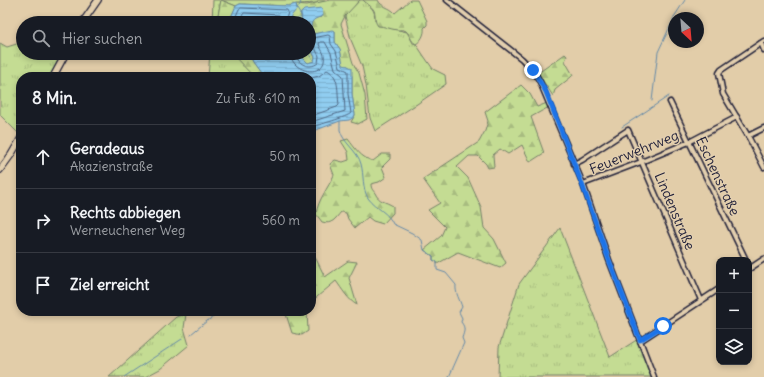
<!DOCTYPE html>
<html lang="de">
<head>
<meta charset="utf-8">
<style>
  body { margin:0; font-family:Delius,sans-serif; background:#20242c; color:#f1f3f6 }
  .controls { position:absolute; right:12px; bottom:12px; display:grid; overflow:hidden; border-radius:8px; box-shadow:0 2px 6px #0003 }
  .controls button { width:36px; height:36px; display:grid; place-items:center; padding:0; border:0; border-bottom:1px solid #363941; background:#171b24; color:#f1f3f6; font:20px sans-serif }
  .compass { position:absolute; left:668px; top:12px; width:36px; height:36px; border-radius:50%; background:#171b24; box-shadow:0 2px 6px #0003; rotate:154deg }
  .stop { position:absolute; width:12px; height:12px; margin:-9px; border:3px solid #1a73e8; border-radius:50%; background:#fff }
  .stop.end { background:#1a73e8; border-color:#fff; box-shadow:0 1px 4px #0008 }
  .list { margin:0; padding:0; list-style:none }
  h2 { display:flex; justify-content:space-between; align-items:center; height:52px; margin:0; padding:0 16px; font-size:17px }
  h2 small { font-size:13px; font-weight:400; color:#9ea1a6 }
  .list li { display:grid; grid-template-columns:26px 1fr auto; gap:12px; align-items:center; box-sizing:border-box; height:64px; padding:0 16px; border-top:1px solid #363941 }
  .list b { display:block; font-size:15px; white-space:nowrap }
  .list p { margin:0; font-size:13px; white-space:nowrap; color:#9ea1a6 }
  .list em { font-size:13px; font-style:normal; color:#9ea1a6 }
  .icon { flex:none; width:22px; height:22px; fill:none; stroke:currentColor; stroke-width:2; stroke-linecap:round; stroke-linejoin:round }
  .map { position:relative; flex:none; width:764px; height:377px; overflow:hidden }
  .search { position:absolute; background:#171b24; box-shadow:0 2px 6px #0003; left:16px; top:16px; width:300px; height:44px; display:flex; align-items:center; gap:10px; box-sizing:border-box; padding:0 14px; border-radius:22px; color:#9ea1a6; font-size:15px }
  .panel { position:absolute; background:#171b24; box-shadow:0 2px 6px #0003; left:16px; top:72px; width:300px; height:244px; border-radius:16px }
  .map>svg:first-child { display:block }
  .grass { fill:url(#grass-tufts); stroke:#737f67 }
  .forest { fill:url(#forest-firs); stroke:#737f67 }
  .water { fill:url(#water-rules); stroke:#6489a8 }
  .lines { fill:none; stroke-linecap:round; stroke-linejoin:round }
  .shore { stroke:#4e6683; stroke-width:1 }
  .stream { stroke:#6489a8; stroke-width:1 }
  .street-casing { stroke:#22223b; stroke-width:7 }
  .secondary-casing { stroke:#22223b; stroke-width:8 }
  .street { stroke:#e3cfae; stroke-width:4 }
  .secondary { stroke:#e3cfae; stroke-width:5.5 }
  .route { stroke:#1a73e8; stroke-width:5 }
  .labels { text-anchor:middle; stroke-width:3; stroke-linejoin:round; paint-order:stroke }
  .street-label { font-size:14px; fill:#22223b; stroke:#e3cfae }
</style>
</head>
<body>
<div class="map">
<svg width="764" height="377" viewBox="0 0 764 377">
  <defs>
    <pattern id="grass-tufts" width="24" height="20" patternUnits="userSpaceOnUse"><rect width="24" height="20" fill="#c4dc93"/><path d="M3 7l-1-3M5 7V3M7 7l1-3M15 17l-1-3M17 17v-4M19 17l1-3" fill="none" stroke="#a8bc80"/></pattern>
    <pattern id="forest-firs" width="22" height="20" patternUnits="userSpaceOnUse"><rect width="22" height="20" fill="#c4dc93"/><path d="M5 1l3.5 6h-7zM16 11l3.5 6h-7z" fill="#a8bc80"/></pattern>
    <pattern id="water-rules" width="6" height="5" patternUnits="userSpaceOnUse"><rect width="6" height="5" fill="#90cdf0"/><path d="M0 2.5h6" fill="none" stroke="#7cb0cf"/></pattern>
  </defs>
  <rect width="100%" height="100%" fill="#e2cda9"/>
  <filter id="ink" filterUnits="userSpaceOnUse"><feTurbulence type="fractalNoise" baseFrequency=".025" numOctaves="2"/><feDisplacementMap in="SourceGraphic" scale="8" xChannelSelector="R" yChannelSelector="G"/><feConvolveMatrix kernelMatrix="1 2 1 2 8 2 1 2 1" color-interpolation-filters="sRGB"/></filter>
  <g filter="url(#ink)">
    <g class="grass">
      <path d="M213,0H330C317,5 302,2 289,6L240,4L236,6L221,0L218,15L220,23H212Z"/>
      <path d="M360,0H363C372,9 375,8 375,21L386,27L407,32L413,43L416,44L424,56L433,69L445,75L446,84L417,104L375,131L370,118L366,85L362,66L351,40L345,16L346,13Z"/>
      <polygon points="23,42 23,53 64,53 50,77 21,77 21,128 18,133 0,115 0,43 7,47"/>
      <polygon points="210,53 233,53 254,77 208,77"/>
      <polygon points="560,228 610,357 638,339 651,377 498,377 499,347 519,284"/>
      <polygon points="185,311 193,311 186,314 184,328 189,345 160,369 145,377 109,377 176,317 185,314"/>
    </g>
    <g class="forest">
      <polygon points="221,0 236,6 232,15 233,23 220,23 218,15"/>
      <polygon points="330,0 360,0 345,16 341,24 353,63 359,73 365,95 367,119 358,124 351,122 355,115 352,94 352,76 348,66 343,66 340,49 335,42 335,31 313,34 311,31 311,21 315,18 322,17 301,13 302,23 288,23 291,16 297,7 296,4 307,5"/>
      <path d="M363,0H378C381,7 390,7 395,13L410,0H417L427,21V25L424,28C425,34 421,41 416,44C410,41 411,35 406,31C403,29 400,30 397,30C390,29 384,26 378,26C373,20 377,14 373,9C372,7 366,3 363,0Z"/>
      <polygon points="309,46 315,57 315,61 308,63 298,53 309,53"/>
      <polygon points="231,53 249,53 253,62 264,77 254,77"/>
      <polygon points="565,54 567,56 565,61 573,75 571,77 555,90 553,96 538,73"/>
      <polygon points="521,85 530,94 537,107 547,103 549,107 531,117 544,153 530,162 522,145 508,154 500,149 493,155 494,167 488,168 486,164 478,156 469,156 457,167 468,178 481,207 484,228 494,239 506,263 500,268 458,252 437,264 437,262 433,260 433,256 424,250 441,236 445,227 428,210 440,203 423,179 479,142 485,131 488,121 485,112"/>
      <path d="M348,139C355,148 361,158 373,161L382,154H390V159L382,167L386,177L379,182L371,184C371,189 373,190 375,193C379,202 385,201 393,206V213L383,224L373,221L368,217L355,228L348,219L346,213L341,212C335,219 332,225 322,222L316,214C318,200 328,188 334,175L330,164L335,160L343,162L349,160L348,152L341,141Z"/>
      <path d="M311,249L325,277L348,261L357,262L349,278L357,305C348,300 342,289 336,281L311,302Z"/>
      <polygon points="285,311 307,311 308,331 302,335 292,333"/>
    </g>
    <g class="water">
      <polygon points="240,4 289,6 296,4 297,9 291,16 288,23 232,23 232,15 236,6"/>
      <path d="M322,8L323,16C314,19 310,20 311,31L313,34L332,30L335,31V42L340,49L343,65L348,66L352,68V94L355,115L353,118L349,120L340,121L311,132V77H264L253,62L249,53H298L308,63L314,61L315,57L309,46V23H302L301,13L304,10Z"/>
    </g>
    <g class="lines">
      <g class="shore">
        <polyline points="236,23 236,16 239,9 241,8 287,10 288,12 285,23"/>
        <polyline points="241,23 241,17 244,13 279,15 281,17 280,23"/>
        <path d="M309,35L313,38L328,35L330,36L331,44L336,51L340,67L348,71V94L351,113C348,117 318,125 311,127"/>
        <path d="M290,53C292,75 328,78 324,55C323,51 320,48 319,44L320,42H325L331,53L335,69L343,76L345,111L311,122"/>
        <path d="M295,53C297,64 309,70 318,63L319,56L314,46L309,45"/>
        <path d="M311,78L319,76L327,70C340,76 337,91 339,105L337,107L311,116"/>
      </g>
      <g class="stream">
        <polyline points="674,17 685,0"/>
        <polyline points="296,23 296,20 302,17 297,9 301,3 299,0"/>
        <polyline points="309,48 311,50 310,56 315,62"/>
        <polyline points="652,101 658,52 674,18"/>
        <path d="M340,121C340,124 340,127 340,130C343,143 358,151 361,164C364,175 362,188 368,198C375,208 389,213 393,224L412,233L422,240L424,250L433,256V260L437,262V270L446,273L456,285C455,293 460,300 462,307L459,312L462,318L461,322C466,328 464,332 462,338L464,343L449,377"/>
        <polyline points="622,127 669,96"/>
        <polyline points="191,334 207,321 223,311"/>
        <polyline points="124,377 182,339"/>
      </g>
      <g class="street-casing">
        <g id="street">
          <polyline points="447,0 522,59 535,73 540,82 583,184 609,260 654,377"/>
          <polyline points="764,41 721,70 719,73 723,94 748,136 764,167"/>
          <polyline points="761,43 764,50"/>
          <polyline points="670,102 746,260"/>
          <polyline points="748,136 764,128"/>
          <polyline points="574,164 582,160 628,130 701,300"/>
          <polyline points="583,184 641,162 689,142 737,117"/>
          <polyline points="749,269 764,259"/>
          <polyline points="640,341 719,289"/>
        </g>
      </g>
      <g class="secondary-casing">
        <g id="secondary">
          <polyline points="82,23 98,0"/>
          <polyline points="53,77 66,53"/>
          <polyline points="0,170 11,155 21,138"/>
        </g>
      </g>
      <use href="#street" class="street"/>
      <use href="#secondary" class="secondary"/>
    </g>
  </g>
  <g class="lines" filter="url(#ink)">
    <polyline class="route" points="533,70 546,92 582,184 609,260 640,340 663,326"/>
  </g>
  <g class="labels">
    <g class="street-label">
      <text transform="translate(634 152) rotate(-22)" y="5">Feuerwehrweg</text>
      <text transform="translate(718 176) rotate(65)" y="5">Eschenstraße</text>
      <text transform="translate(675 211) rotate(67)" y="5">Lindenstraße</text>
    </g>
  </g>
</svg>
<div class="controls">
<button>+</button>
<button>−</button>
<button><svg class="icon" aria-label="layers" viewBox="0 0 24 24"><path d="M12 4l9 5-9 5-9-5zM3 14l9 5 9-5"/></svg></button>
</div>
<svg class="compass" viewBox="-18 -18 36 36"><path d="M0-13l5 13h-10z" fill="#e53935"/><path d="M0 13l5-13h-10z" fill="#9ea1a6"/></svg>
<div class="stop" style="left:663px;top:326px"></div>
<div class="stop end" style="left:533px;top:70px"></div>
<div class="search"><svg class="icon" aria-label="search" viewBox="0 0 24 24"><circle cx="10" cy="10" r="6"/><path d="M15 15l6 6"/></svg>Hier suchen</div>
<section class="panel">
<h2>8 Min.<small>Zu Fuß · 610 m</small></h2>
<ul class="list">
<li><svg class="icon" aria-label="ahead" viewBox="0 0 24 24"><path d="M12 20V5M6 11l6-6 6 6"/></svg><div><b>Geradeaus</b><p>Akazienstraße</p></div><em>50 m</em></li>
<li><svg class="icon" aria-label="right" viewBox="0 0 24 24"><path d="M7 20v-9h11M14 6l5 5-5 5"/></svg><div><b>Rechts abbiegen</b><p>Werneuchener Weg</p></div><em>560 m</em></li>
<li><svg class="icon" aria-label="arrive" viewBox="0 0 24 24"><path d="M6 21V4h12l-3 4 3 4H6"/></svg><div><b>Ziel erreicht</b></div></li>
</ul>
</section>
</div>
</body>
</html>
